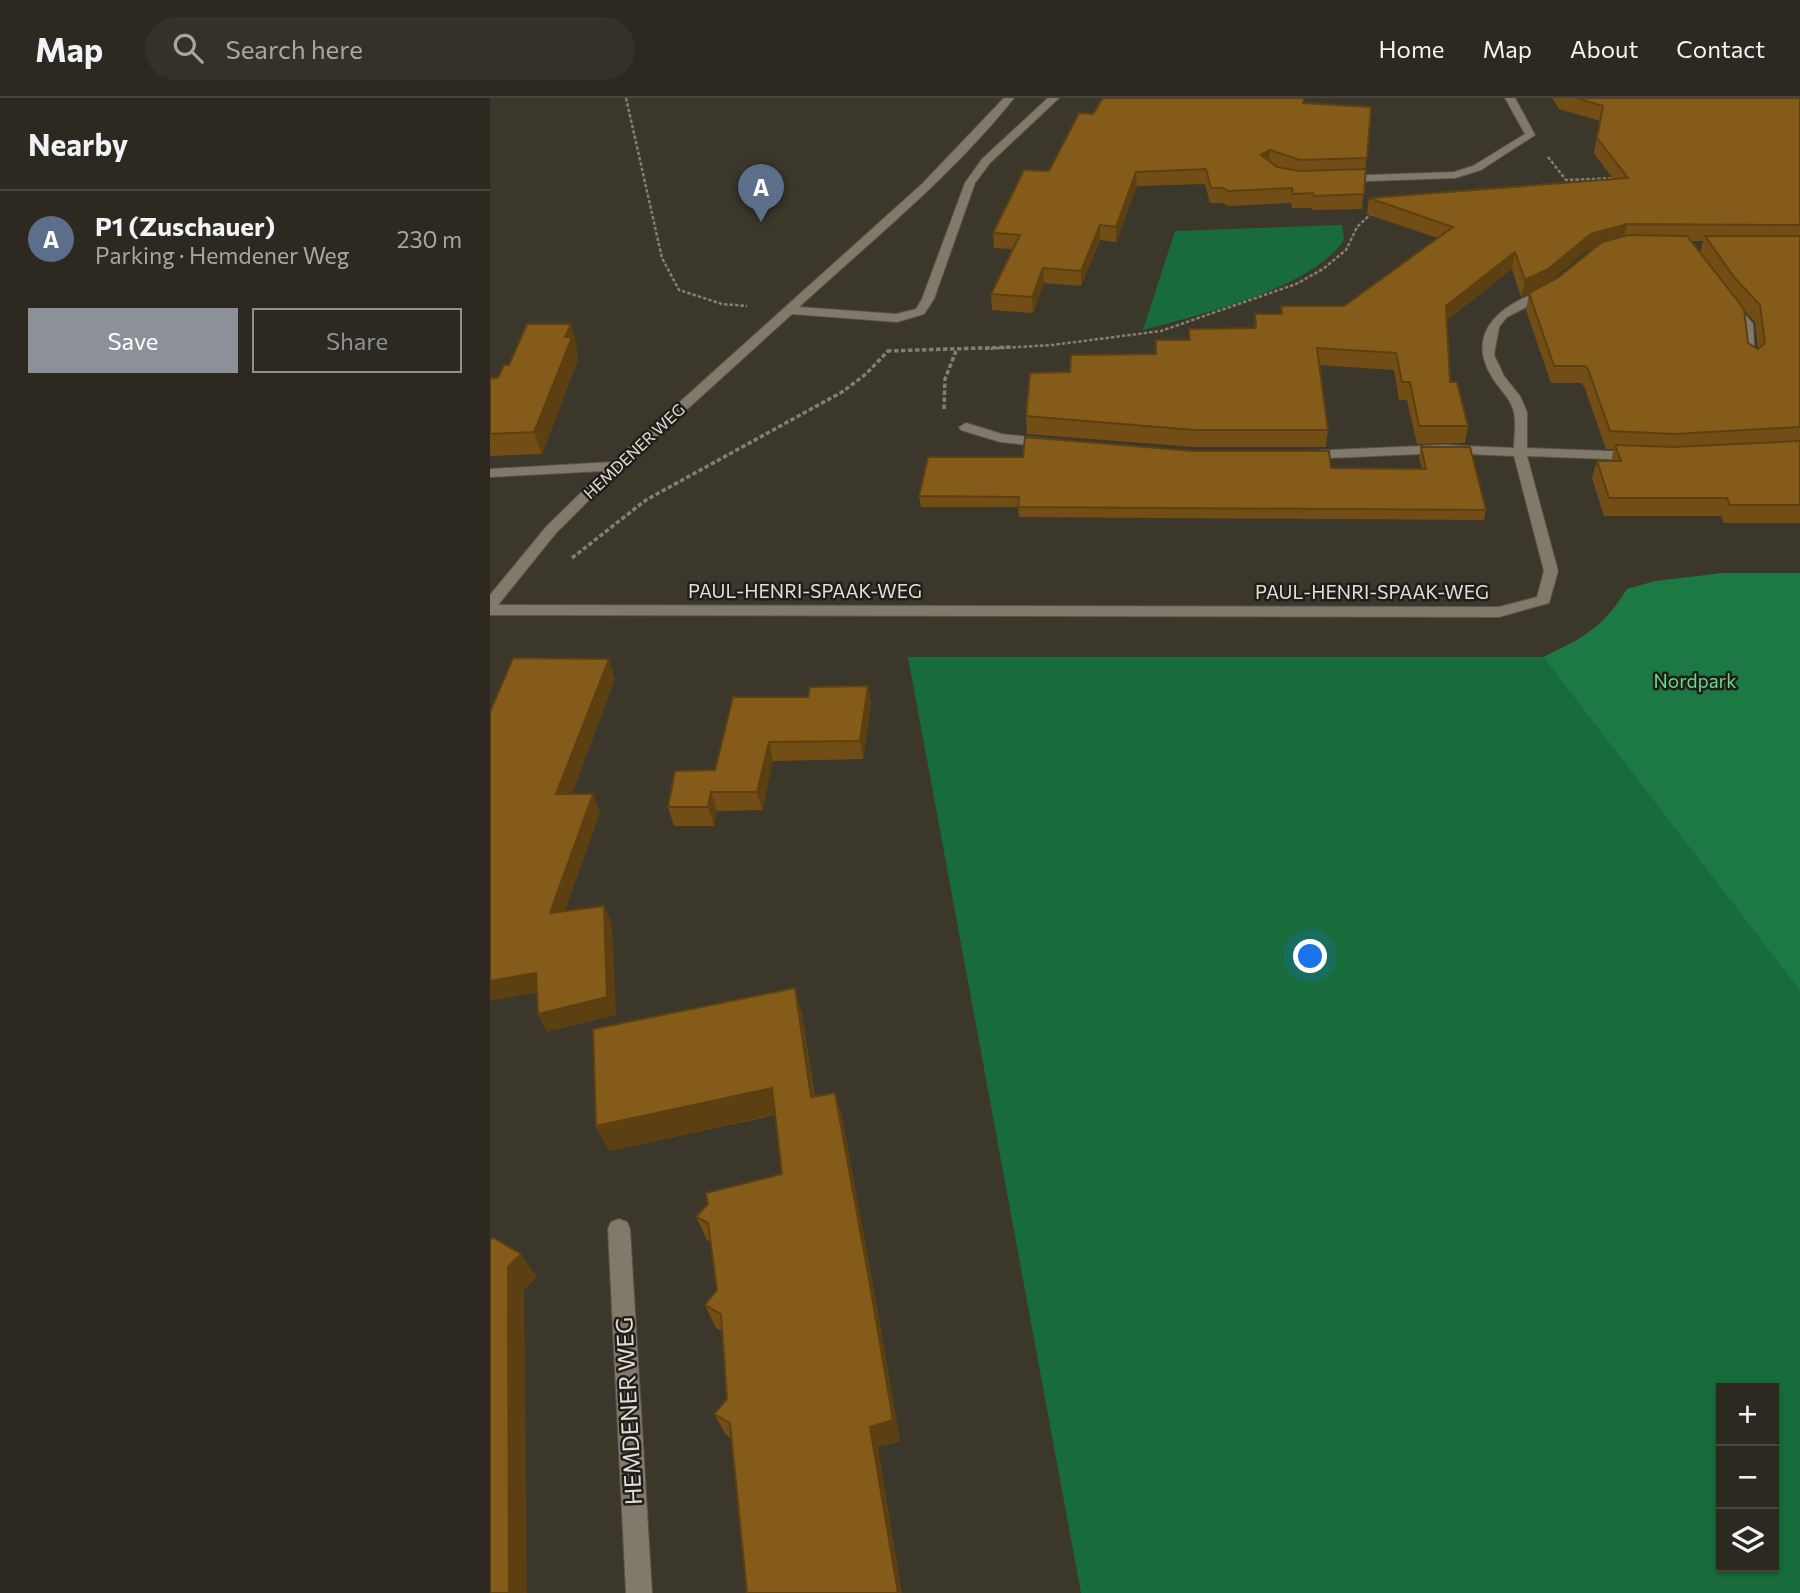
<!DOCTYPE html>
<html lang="en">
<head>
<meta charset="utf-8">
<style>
  body { margin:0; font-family:Commissioner,sans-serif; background:#353129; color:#f1f3f6 }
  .controls { position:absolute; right:21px; bottom:21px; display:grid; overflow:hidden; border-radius:0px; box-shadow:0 2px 5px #0004 }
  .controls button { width:63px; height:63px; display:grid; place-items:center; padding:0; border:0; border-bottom:2px solid #48453e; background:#2d2920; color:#f1f3f6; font:35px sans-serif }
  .you { position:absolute; left:821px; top:859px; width:24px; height:24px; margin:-18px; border:5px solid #fff; border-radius:50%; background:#1a73e8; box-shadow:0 0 0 10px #1a73e833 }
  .badge { display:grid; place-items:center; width:46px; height:46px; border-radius:50%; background:#8c9099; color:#fff; font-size:23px; font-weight:700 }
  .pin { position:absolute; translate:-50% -58px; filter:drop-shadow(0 2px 4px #0008) }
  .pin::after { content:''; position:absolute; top:37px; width:24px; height:21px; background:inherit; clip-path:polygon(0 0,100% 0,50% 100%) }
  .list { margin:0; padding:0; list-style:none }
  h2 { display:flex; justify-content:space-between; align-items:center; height:91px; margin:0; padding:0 28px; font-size:30px }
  h2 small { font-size:23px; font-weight:400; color:#a7a6a5 }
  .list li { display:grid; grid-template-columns:46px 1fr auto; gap:21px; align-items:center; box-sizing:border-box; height:98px; padding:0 28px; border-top:2px solid #48453e }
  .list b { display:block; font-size:26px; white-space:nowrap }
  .list p { margin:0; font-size:23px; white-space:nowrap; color:#a7a6a5 }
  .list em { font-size:23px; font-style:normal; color:#a7a6a5 }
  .actions { display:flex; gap:14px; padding:21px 28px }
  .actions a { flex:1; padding:16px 0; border:2px solid #8c9099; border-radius:0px; text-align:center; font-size:24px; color:#8c9099 }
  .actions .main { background:#8c9099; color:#fff }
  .icon { flex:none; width:38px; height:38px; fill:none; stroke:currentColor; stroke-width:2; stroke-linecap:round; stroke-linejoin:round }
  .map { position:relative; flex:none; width:1310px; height:1495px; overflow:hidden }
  header { display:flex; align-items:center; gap:42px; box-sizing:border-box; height:98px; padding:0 35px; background:#2d2920; border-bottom:2px solid #48453e }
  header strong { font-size:33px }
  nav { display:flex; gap:38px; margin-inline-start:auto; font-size:24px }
  .search { width:490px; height:63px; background:#353129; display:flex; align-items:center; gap:18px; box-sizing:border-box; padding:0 24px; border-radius:38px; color:#a7a6a5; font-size:26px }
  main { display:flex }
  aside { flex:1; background:#2d2920 }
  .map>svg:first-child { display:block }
  .green { fill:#186c3b; fill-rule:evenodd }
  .forest { fill:#1c7943 }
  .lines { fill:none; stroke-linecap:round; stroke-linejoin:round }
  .minor-casing { stroke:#58544a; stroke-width:2 }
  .path-far1 { stroke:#837e74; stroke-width:2.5; stroke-dasharray:3.5 2; stroke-linecap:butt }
  .path { stroke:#837e74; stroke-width:3.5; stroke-dasharray:4.5 2.5; stroke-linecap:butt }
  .minor { fill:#80796c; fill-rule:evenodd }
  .wall { fill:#724e16; fill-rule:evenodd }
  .shaded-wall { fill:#5c4012 }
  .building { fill:#845b19; stroke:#5c4012; stroke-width:2 }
  .labels { text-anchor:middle; stroke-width:5; stroke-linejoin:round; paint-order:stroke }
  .far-street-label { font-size:16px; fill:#e2ded7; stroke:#211e19 }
  .street-label { font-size:19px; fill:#e2ded7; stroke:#211e19 }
  .park-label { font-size:19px; fill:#68da8f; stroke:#211e19 }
  .near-street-label { font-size:23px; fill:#e2ded7; stroke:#211e19 }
</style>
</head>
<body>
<header>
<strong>Map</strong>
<div class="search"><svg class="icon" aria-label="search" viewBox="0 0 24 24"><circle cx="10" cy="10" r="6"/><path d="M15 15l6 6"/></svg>Search here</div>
<nav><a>Home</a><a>Map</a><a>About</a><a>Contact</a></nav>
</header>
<main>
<aside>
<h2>Nearby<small></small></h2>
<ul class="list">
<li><span class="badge" style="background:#5c6f8a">A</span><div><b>P1 (Zuschauer)</b><p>Parking · Hemdener Weg</p></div><em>230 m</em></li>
</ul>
<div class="actions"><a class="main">Save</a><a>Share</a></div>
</aside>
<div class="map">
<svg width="1310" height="1495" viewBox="0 0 1310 1495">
  <rect width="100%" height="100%" fill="#3c372b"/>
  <g class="green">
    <path d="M852,127L854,142C821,191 709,217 653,232L685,133Z"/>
    <path d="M418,559H1053L1310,893V1495H591ZM1284,1290V1469H1231V1290Z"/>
  </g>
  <path class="forest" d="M1232,475H1310V893L1053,559C1093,540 1113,530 1137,491L1165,483Z"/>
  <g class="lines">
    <g class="minor-casing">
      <g id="minor">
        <path d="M514,0H524C462,78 382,142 309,209L406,216L426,211L432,201L475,85L492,61L558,0H569L500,65L485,85L444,201L434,216L407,224L302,216L117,384L66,435L8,507L1009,509L1047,499L1054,473L1024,358L954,355L817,361L810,357L817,353L954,347L1024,350C1024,338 1027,322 1023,311C1019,298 1009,291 1002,279C973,232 1016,203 1058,191L1064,194L1062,196L1017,219L1009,229L1004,257L1014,278L1030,298L1037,314V350L1146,354L1153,358L1146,362L1037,358L1068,473L1059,505L1009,519L0,517V497L56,429L113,373L0,379V371L123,364L432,86Z"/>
        <polygon points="1015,0 1025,0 1045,37 991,72 965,80 851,84 846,81 851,78 964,74 983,68 1035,36"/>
        <polygon points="1236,203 1244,203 1263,226 1265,265 1261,266 1255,262 1251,226 1234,205"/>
        <polygon points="476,325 512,336 559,341 566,345 559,349 510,344 471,332 469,329"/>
        <polygon points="129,1121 137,1124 140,1131 162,1495 136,1495 118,1131 121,1124"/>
      </g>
    </g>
    <g class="path-far1">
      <polyline points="136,0 172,160 189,192 232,206 257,208"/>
      <polyline points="1058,59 1076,82 1129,80"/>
      <polyline points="495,251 562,247 671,233 806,186 833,171 856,152 867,129 884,113"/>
    </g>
    <g class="path">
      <polyline points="397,253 523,249"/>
      <polyline points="454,311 455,281 466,253"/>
      <polyline points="82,460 156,402 352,294 376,276 398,253"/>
    </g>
    <use href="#minor" class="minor"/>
  </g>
  <g class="wall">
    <path d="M1062,0H1310V425H1234L1231,418H1114L1102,380L1107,363H1121L1124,351H1116L1094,288L1091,285H1061L1036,212L1039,195L1031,199L1022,171L957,222L960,284L978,328L975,345L927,346L917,302H909L904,272L829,267L838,332L836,349H704L537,336L536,318L580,274L666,256L699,242V231L764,230L765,216H791V208H854L947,140L877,116L879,100L1123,81L1104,55L1110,23L1069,11ZM1201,143H1213L1210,155ZM1105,150L1069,179L1056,186L1097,152ZM1254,212L1265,224L1268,251L1258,245Z"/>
    <polygon points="814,5 881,9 872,111 823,112 822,110 802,110 801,105 738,108 733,105 720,105 715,86 647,88 626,144 610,142 591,188 554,185 543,215 502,212 501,196 522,151 504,150 503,135 559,73 603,16"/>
    <polygon points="87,247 86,252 88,261 52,356 0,358 0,280 8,280 19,267"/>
    <polygon points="931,349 996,412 994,422 529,419 528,409 431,409 429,398 932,371 929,359"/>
    <polygon points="378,588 381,607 373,661 283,663 272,712 227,713 224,728 184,728 178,709 318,599"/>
    <polygon points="312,916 325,999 345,995 352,1020 387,1210 410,1343 388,1349 241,1340 236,1337 224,1316 237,1301 232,1233 226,1230 215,1207 227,1192 221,1144 217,1142 206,1119 292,1076 285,1017 119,1053 106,1028"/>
  </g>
  <g class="shaded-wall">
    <polygon points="780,52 779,67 771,57"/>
    <polygon points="646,74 647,88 626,144 626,129"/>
    <polygon points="1137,126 1133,142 1097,152 1055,188 1031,199 1035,182 1101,136"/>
    <polygon points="610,127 610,142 591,188 591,173"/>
    <polygon points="1025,154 1022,171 954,224 956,208"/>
    <polygon points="553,170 554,185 543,215 542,199"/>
    <polygon points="81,226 87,247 86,252 88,261 52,356 44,334"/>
    <polygon points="119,561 125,581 75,715 66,696"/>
    <polygon points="378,588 381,607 373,661 370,643"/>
    <polygon points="279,644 283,663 272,712 267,694"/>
    <polygon points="221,694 227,713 224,728 218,709"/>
    <polygon points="103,696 110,715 68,833 60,815"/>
    <polygon points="114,808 122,826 126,917 57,934 48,916"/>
    <polygon points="46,875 55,893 0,903 0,883"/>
    <polygon points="305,890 312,916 328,1025 321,999"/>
    <polygon points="282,990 291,1015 119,1053 106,1028"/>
    <polygon points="345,995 352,1020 387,1210 410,1343 388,1349 412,1495 408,1495 380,1329"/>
    <polygon points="31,1156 47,1179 34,1192 37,1495 19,1495 18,1169"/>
  </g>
  <g class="building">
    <polygon points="613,0 814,0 813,5 881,9 877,60 810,62 780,52 771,57 787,69 810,73 876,71 874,96 824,98 823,95 803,96 802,90 738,93 733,90 721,90 716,71 646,74 626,129 610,127 591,173 553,170 542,199 501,196 530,137 503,135 534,72 559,73 589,15 603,16"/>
    <polygon points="1086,0 1310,0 1310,127 1137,126 1101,136 1058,171 1035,182 1025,154 956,208 960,284 967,284 978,328 929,328 920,284 912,284 906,255 827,250 838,332 705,332 536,318 540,275 580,274 581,257 666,256 666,242 700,242 699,231 766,230 765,216 792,216 791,208 854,208 963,129 879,100 1138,80 1107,40 1113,8"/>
    <polygon points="1138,137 1197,138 1254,211 1258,245 1268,251 1275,245 1270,207 1244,179 1215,138 1310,138 1310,329 1184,336 1120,333 1098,271 1095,268 1064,268 1039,195 1069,179 1112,144"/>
    <polygon points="37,226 81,226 75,239 82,239 44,334 0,336 0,280 8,280 14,267 19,267"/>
    <polygon points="535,339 704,353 839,353 841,370 936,371 931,349 980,349 996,412 528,409 529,399 429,398 438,359 533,359"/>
    <polygon points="1310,343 1310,407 1240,407 1237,400 1119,400 1107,363 1131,363 1125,347 1184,349"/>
    <polygon points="23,560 119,561 66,696 103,696 60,815 114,808 117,899 48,916 46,875 0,883 0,614"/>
    <polygon points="378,588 370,643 279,644 267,694 221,694 218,709 178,709 185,673 225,672 243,599 318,599 320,589"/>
    <polygon points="305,890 321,999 345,995 380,1187 403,1322 380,1329 408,1495 257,1495 240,1325 224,1316 237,1301 231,1216 215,1207 227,1192 218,1125 206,1119 218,1106 216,1095 292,1076 282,990 106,1028 103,931"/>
    <polygon points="4,1140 31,1156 18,1169 19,1495 0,1495 0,1141"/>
  </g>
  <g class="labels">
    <g class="far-street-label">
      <text transform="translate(144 353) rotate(-43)" y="6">HEMDENER WEG</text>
    </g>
    <g class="street-label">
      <text x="315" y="500">PAUL-HENRI-SPAAK-WEG</text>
      <text x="882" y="501">PAUL-HENRI-SPAAK-WEG</text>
    </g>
    <g class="park-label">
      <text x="1205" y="590">Nordpark</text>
    </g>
    <g class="near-street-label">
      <text transform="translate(139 1313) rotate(-93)" y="8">HEMDENER WEG</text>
    </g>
  </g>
</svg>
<div class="controls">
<button>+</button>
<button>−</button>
<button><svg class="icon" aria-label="layers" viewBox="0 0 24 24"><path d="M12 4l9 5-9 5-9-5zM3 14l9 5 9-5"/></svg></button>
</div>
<div class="you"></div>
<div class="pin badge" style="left:271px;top:124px;background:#5c6f8a">A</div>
</div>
</main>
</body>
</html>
